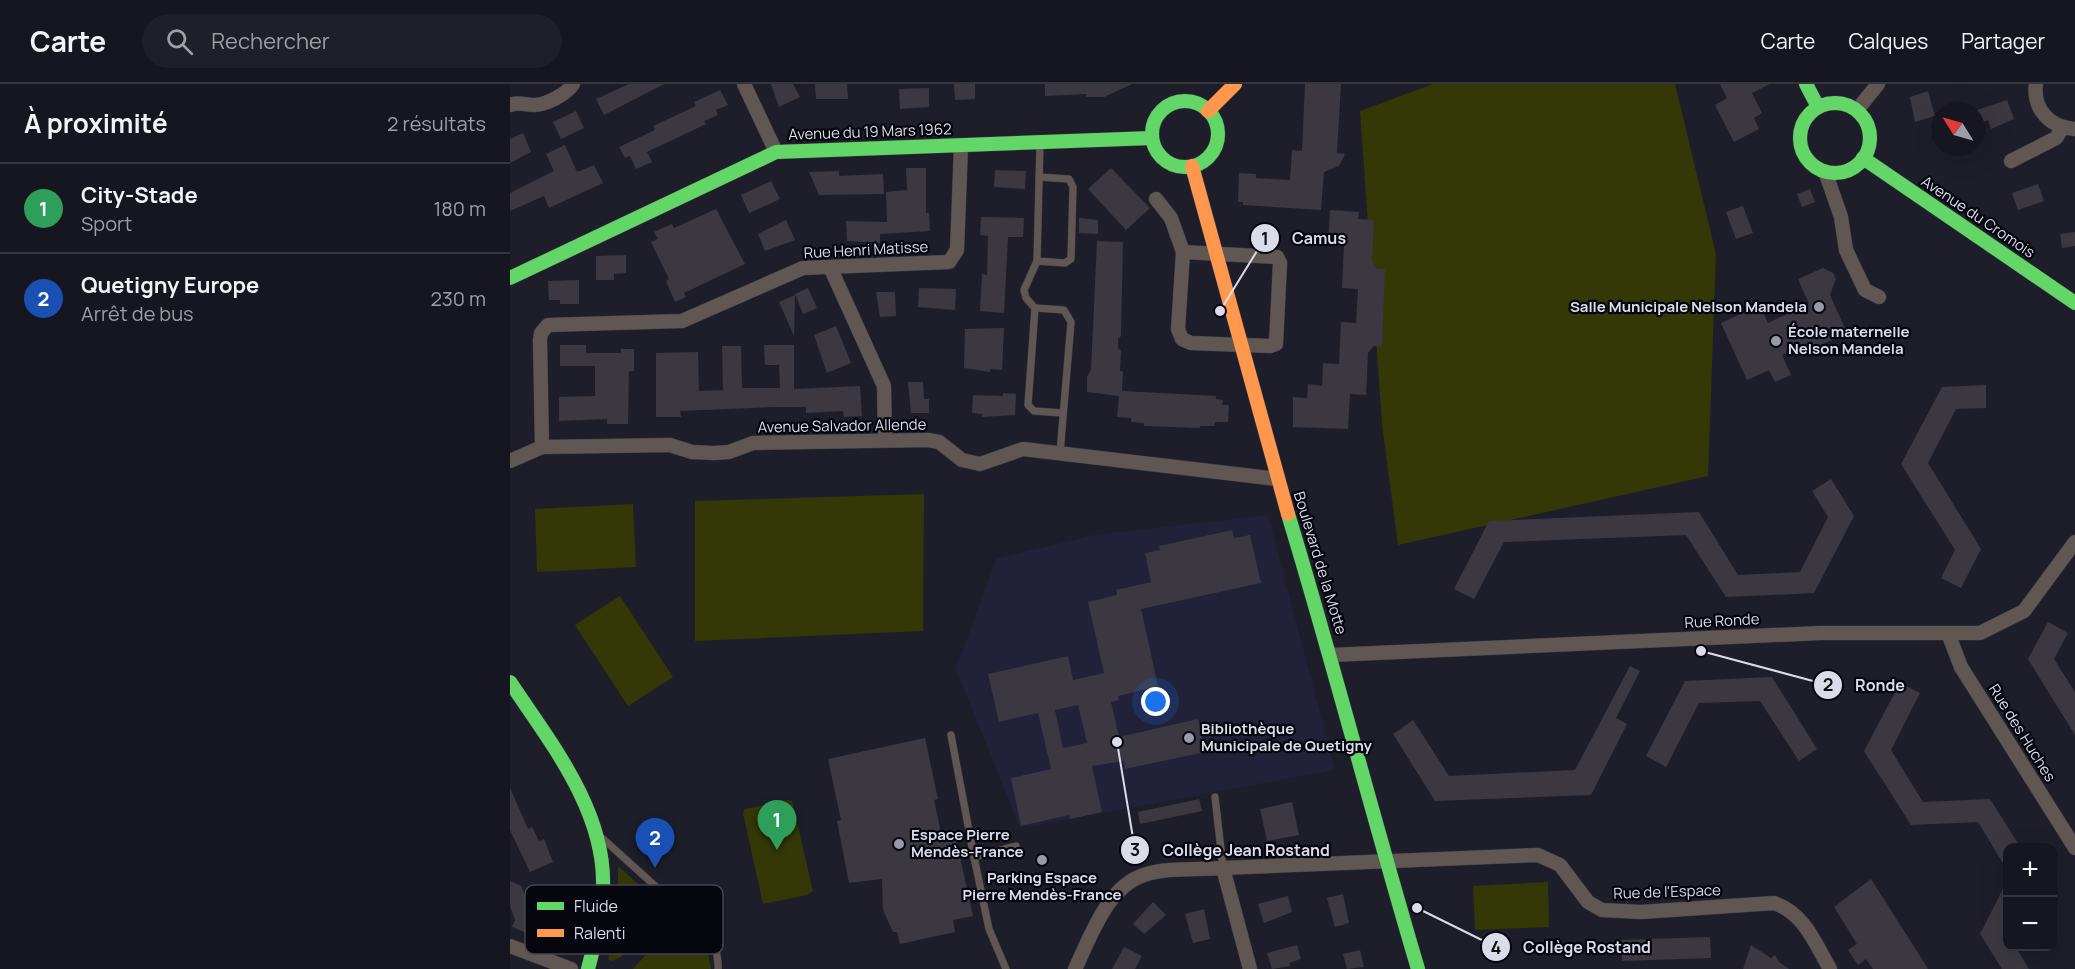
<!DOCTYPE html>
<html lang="fr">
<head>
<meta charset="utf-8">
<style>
  body { margin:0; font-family:Manrope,sans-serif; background:#1f1f29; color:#f1f3f6 }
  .controls { position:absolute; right:18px; bottom:18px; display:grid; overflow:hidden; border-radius:12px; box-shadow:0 6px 24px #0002 }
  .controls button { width:54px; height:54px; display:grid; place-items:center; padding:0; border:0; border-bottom:2px solid #35353e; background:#161620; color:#f1f3f6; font:30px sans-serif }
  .compass { position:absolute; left:1421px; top:18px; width:54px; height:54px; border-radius:50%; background:#161620; box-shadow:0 6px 24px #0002; rotate:307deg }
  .you { position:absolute; left:646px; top:618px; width:21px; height:21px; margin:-15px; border:4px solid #fff; border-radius:50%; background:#1a73e8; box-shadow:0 0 0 9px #1a73e833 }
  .badge { display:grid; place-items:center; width:39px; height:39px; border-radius:50%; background:#7c3aed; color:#fff; font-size:20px; font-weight:700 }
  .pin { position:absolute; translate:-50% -50px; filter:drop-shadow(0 2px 3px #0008) }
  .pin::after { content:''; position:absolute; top:32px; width:21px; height:18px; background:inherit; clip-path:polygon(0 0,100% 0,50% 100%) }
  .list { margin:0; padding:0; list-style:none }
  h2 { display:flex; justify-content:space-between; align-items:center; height:78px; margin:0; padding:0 24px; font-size:26px }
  h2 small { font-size:20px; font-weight:400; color:#9e9fa5 }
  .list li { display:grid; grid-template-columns:39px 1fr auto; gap:18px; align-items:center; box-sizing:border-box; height:90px; padding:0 24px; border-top:2px solid #35353e }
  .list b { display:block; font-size:22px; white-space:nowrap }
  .list p { margin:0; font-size:20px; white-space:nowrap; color:#9e9fa5 }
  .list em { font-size:20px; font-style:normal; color:#9e9fa5 }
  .icon { flex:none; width:33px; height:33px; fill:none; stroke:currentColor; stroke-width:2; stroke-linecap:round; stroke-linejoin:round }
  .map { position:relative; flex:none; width:1565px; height:885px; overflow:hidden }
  header { display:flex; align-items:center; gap:36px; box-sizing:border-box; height:84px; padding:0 30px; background:#161620; border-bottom:2px solid #35353e }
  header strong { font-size:28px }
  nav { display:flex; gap:33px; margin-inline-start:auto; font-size:21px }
  .search { width:420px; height:54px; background:#1f1f29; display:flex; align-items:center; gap:15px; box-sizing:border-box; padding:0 21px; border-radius:33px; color:#9e9fa5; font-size:22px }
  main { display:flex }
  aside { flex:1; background:#161620 }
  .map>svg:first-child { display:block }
  .built { fill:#212139 }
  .green { fill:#343706 }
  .building { fill:#3b3841; fill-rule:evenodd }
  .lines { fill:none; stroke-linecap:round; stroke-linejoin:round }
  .lane-casing { stroke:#393944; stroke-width:8 }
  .street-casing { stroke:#393944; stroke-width:15 }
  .fast-casing { stroke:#393944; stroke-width:15 }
  .slow-casing { stroke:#393944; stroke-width:15 }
  .lane { stroke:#605752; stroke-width:7 }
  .street { stroke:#605752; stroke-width:14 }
  .fast { stroke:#63d668; stroke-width:14 }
  .slow { stroke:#ff974d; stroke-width:14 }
  .poi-dot { fill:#999aa7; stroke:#06060e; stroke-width:2 }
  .labels { text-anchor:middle; stroke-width:4.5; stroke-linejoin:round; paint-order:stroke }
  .street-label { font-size:15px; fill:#dbdcea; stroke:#06060e }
  .poi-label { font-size:15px; font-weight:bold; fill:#dbdcea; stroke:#06060e; text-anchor:start }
  .key { fill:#06060e; stroke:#464650; stroke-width:1.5 }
  .key-label { font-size:16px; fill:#dbdcea }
  .leader { fill:none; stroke:#dbdcea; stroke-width:2 }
  .callout-dot { fill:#dbdcea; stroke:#06060e; stroke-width:2 }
  .mark-label { font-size:18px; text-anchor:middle; font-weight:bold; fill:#111 }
  .callout-label { font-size:16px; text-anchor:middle; font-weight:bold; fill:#dbdcea; stroke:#06060e; stroke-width:4.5; stroke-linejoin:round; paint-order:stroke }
</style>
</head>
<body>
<header>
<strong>Carte</strong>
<div class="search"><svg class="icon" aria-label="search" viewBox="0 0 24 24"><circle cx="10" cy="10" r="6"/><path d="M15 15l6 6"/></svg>Rechercher</div>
<nav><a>Carte</a><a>Calques</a><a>Partager</a></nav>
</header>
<main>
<aside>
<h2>À proximité<small>2 résultats</small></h2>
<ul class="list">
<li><span class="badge" style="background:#2e9e5b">1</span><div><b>City-Stade</b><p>Sport</p></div><em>180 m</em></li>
<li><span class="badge" style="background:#1a4fb4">2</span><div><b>Quetigny Europe</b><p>Arrêt de bus</p></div><em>230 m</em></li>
</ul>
</aside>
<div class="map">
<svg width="1565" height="885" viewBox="0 0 1565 885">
  <rect width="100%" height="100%" fill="#1e1e2a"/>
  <polygon class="built" points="758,431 825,686 510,744 446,585 486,475 584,451"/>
  <g class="green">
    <polygon points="923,0 1165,0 1206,170 1198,392 888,461 872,340 850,27"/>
    <polygon points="414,410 413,547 185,557 185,417"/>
    <polygon points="123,420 126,483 27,488 25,425"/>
    <polygon points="110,512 163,593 118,622 65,541"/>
    <polygon points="277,716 282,717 303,807 297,811 253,820 233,729 235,725"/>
    <polygon points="108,782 156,825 111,873 102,877 98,875 106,834 113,833 108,829"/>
    <polygon points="1038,798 1039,843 965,846 963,802"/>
    <polygon points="168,835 197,864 201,885 123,885"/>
  </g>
  <g class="building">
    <polygon points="119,0 154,0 94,31 86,15"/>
    <polygon points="261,0 283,0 290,13 269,23"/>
    <polygon points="305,0 337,0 338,15 306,15"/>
    <polygon points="444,0 465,0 465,15 445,16"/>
    <polygon points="535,0 622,0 594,13 576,13 576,10 535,12"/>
    <polygon points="795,0 831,0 827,69 835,70 829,82 814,88 811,126 733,121 733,118 728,118 729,89 746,90 746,94 780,96 782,66 792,67"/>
    <polygon points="1210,0 1260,0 1242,9 1252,29 1244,34 1249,45 1224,58 1205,21 1217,14"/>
    <polygon points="419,4 419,23 390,25 389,5"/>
    <polygon points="210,6 218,21 206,26 208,31 194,37 196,40 137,68 142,78 126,85 120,72 115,74 109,63 145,46 143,42 186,22 184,18"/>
    <polygon points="1418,7 1425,32 1405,38 1400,13"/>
    <polygon points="1497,16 1504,35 1481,45 1478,36 1468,40 1464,27"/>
    <polygon points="66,27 74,44 51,55 43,38"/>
    <polygon points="13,49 21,68 0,79 0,55"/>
    <polygon points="55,61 67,88 84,81 93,99 39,124 34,112 0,127 0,109 44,87 36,70"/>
    <polygon points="396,84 416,84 416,129 419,129 420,147 370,150 370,159 337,157 336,137 377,138 376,108 397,106"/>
    <polygon points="601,84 640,124 616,146 578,105"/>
    <polygon points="485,86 516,87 515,105 484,103"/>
    <polygon points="329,87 329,92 373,90 374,110 309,111 299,88"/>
    <polygon points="261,97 270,115 239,129 231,111"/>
    <polygon points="1528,100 1534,117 1508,126 1502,109"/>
    <polygon points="1300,105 1305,118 1292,123 1287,110"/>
    <polygon points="1233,122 1243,149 1226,155 1216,128"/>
    <polygon points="206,125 235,180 174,209 176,213 165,218 156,197 159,195 141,158 148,155 144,148 162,140 164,144"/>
    <polygon points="820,126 849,128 848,135 864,136 862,177 867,185 875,185 872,263 864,262 858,269 856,311 840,310 838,345 783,343 783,313 797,314 798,300 812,302 813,279 829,280 831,238 846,239 848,205 832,204 834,162 818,162"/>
    <polygon points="471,133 514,134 513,153 498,153 494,229 470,227 472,190 477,191 478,152 470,151"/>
    <polygon points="569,134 588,136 588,150 569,149"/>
    <polygon points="276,136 285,156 255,167 248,150"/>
    <polygon points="1565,148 1565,162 1552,164 1550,150"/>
    <polygon points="587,157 613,158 611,252 608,255 608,264 611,267 610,287 613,287 612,307 706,312 706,315 713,316 712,321 719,321 718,338 705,338 704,342 690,342 690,344 634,342 634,339 621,338 621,334 607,333 609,312 577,308 577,293 581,286"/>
    <polygon points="116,171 116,189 104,190 104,196 86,196 86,172"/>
    <polygon points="1313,184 1323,189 1326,195 1320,211 1337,249 1305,264 1302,258 1272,271 1281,291 1265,298 1259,286 1237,296 1211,239 1250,221 1258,239 1299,220 1288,195"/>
    <polygon points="69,196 69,220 50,220 50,216 39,216 38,197"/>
    <polygon points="298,204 307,224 293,230 285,210"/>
    <polygon points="409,204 446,205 445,226 408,223"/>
    <polygon points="366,208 385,208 386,232 370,233"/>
    <polygon points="285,211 284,252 269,218"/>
    <polygon points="326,242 341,279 317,289 304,251"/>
    <polygon points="494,244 492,286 480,285 480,288 454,284 455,245"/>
    <polygon points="50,261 76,261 76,269 111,269 111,265 124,265 124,287 119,287 118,340 97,340 97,335 49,337 49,313 85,312 85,282 50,282"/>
    <polygon points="254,261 284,261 284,305 350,302 352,332 334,333 333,327 296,329 296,323 264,323 170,327 171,333 146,333 146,269 188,268 189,307 213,306 212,262 231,262 232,304 270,304 269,281 255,281"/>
    <polygon points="398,298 413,298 414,315 419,315 419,329 401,329"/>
    <polygon points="1476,301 1476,324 1446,325 1418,379 1471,465 1451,504 1431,494 1445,466 1391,380 1432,303"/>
    <polygon points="493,309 506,310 505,331 472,333 472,330 462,329 463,311 493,312"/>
    <polygon points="1321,395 1344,432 1304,509 1216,513 1176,451 994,458 964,515 944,505 979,437 1189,428 1228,491 1290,488 1318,433 1302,407"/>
    <path d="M722,446L724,454L740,451L751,499L631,525L648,602L608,612L609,616L601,618L609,653L688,635L695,668L615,685L614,677L582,682L592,728L560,735L559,731L511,742L501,694L541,685L528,629L489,638L478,590L558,572L563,596L594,589L578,518L607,511L606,506L641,498L635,469L650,466L649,462ZM568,621L577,659L553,664L545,626Z"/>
    <polygon points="1538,538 1558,549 1544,575 1565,608 1565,651 1518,575"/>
    <polygon points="1120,582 1130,587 1106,634 1117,640 1081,711 925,717 883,650 903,636 939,692 1065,686"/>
    <polygon points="1262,593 1307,665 1289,677 1250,617 1189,619 1156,683 1136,672 1175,597"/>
    <polygon points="1390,599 1410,609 1381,666 1413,718 1480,715 1511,764 1497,764 1497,786 1468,738 1401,741 1354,667"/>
    <polygon points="415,654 428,715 424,716 431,749 444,746 463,832 443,836 445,848 390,860 387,848 383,848 373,826 372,795 339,799 327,737 331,736 318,675"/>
    <polygon points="0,704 18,745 22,743 29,757 34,755 43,778 20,788 0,746"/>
    <polygon points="689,715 692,727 630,740 628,728"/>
    <polygon points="782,718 789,751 757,757 750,725"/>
    <polygon points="1361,795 1403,861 1418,885 1363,885 1356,875 1348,881 1338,866 1347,860 1324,823"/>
    <polygon points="0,797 11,802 25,835 19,850 2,843 5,836 0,822"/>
    <polygon points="1497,797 1497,862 1505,862 1519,885 1492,885 1470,850"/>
    <polygon points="833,810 839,839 825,843 817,814"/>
    <polygon points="778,812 782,828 754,839 748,820"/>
    <polygon points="643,818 656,831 634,850 623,840"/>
    <polygon points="694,825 700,855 683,859 675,830"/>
    <polygon points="1200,853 1201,874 1112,877 1111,856"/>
    <polygon points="787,861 791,875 779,879 780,882 762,885 757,869"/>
    <polygon points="1241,861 1261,874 1265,871 1269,878 1279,885 1233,885"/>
    <polygon points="614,863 632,872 625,885 602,885"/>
    <polygon points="850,866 854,883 837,885 833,870"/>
  </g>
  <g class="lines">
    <g class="lane-casing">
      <g id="lane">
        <polyline points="530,60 527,177 514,206 516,214 525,224 518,321 524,327 553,329"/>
        <polyline points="527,177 555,179 561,175 563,103 559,95 529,93"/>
        <polyline points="525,224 554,226 561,238 550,369"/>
        <polyline points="441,651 464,773"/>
        <polyline points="705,713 713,784"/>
        <path d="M92,754L194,846C203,858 209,869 208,885"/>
        <polyline points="496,885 479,845 464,773 506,762"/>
      </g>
    </g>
    <g class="street-casing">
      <g id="street">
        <polyline points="234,0 266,68"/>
        <path d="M1526,0C1523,20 1534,37 1553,43"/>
        <path d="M0,21C9,17 15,21 24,21C36,21 57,10 63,0"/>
        <polyline points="1347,26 1368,0"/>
        <polyline points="1501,77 1546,54 1553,43 1565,45"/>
        <polyline points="1315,87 1331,133 1336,166 1355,206 1369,213"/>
        <polyline points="646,115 661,134 673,168"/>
        <polygon points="673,168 767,173 770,179 766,260 760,262 681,259 672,255 668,245"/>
        <polyline points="320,183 374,302 375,356"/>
        <polyline points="32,363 30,256 31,249 38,241 172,237 293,184 439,178 447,166 451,62"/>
        <polyline points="0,377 32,363 160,361 182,368 204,369 219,368 243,359 418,356 429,358 452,376 470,380 513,365 767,395"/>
        <polyline points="1438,549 1451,583 1565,764"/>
        <polyline points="821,571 1310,549 1470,549 1514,527 1565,458"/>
        <path d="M713,784L1028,771L1050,781L1078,818L1092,826L1131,828L1264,819C1294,829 1305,859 1320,885"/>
        <polyline points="0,862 61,885"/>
        <path d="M565,885C581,852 597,803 634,791C657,783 688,786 713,784L740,885"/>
      </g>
    </g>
    <g class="fast-casing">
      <g id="fast">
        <polyline points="1296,0 1308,23"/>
        <circle cx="675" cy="50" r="33"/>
        <circle cx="1325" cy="54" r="35"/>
        <polyline points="1353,74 1565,219"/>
        <polyline points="0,194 266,68 642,54"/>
        <path d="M778,430C824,581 863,734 908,885"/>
        <path d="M0,598C40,658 96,727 93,804C92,832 85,858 78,885"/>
      </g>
    </g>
    <g class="slow-casing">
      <g id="slow">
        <polyline points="698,27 725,0"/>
        <polyline points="682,82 778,430"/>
      </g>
    </g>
    <use href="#lane" class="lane"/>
    <use href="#street" class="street"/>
    <use href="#fast" class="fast"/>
    <use href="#slow" class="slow"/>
  </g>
  <g class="poi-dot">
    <circle cx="1309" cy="223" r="6"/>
    <circle cx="1266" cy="257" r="6"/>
    <circle cx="679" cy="654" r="6"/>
    <circle cx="389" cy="760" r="6"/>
    <circle cx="532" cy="776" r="6"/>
  </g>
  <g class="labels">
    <g class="street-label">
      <text transform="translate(360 48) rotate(-2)" y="5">Avenue du 19 Mars 1962</text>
      <text transform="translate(1468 133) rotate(34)" y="5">Avenue du Cromois</text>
      <text transform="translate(356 166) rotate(-3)" y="5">Rue Henri Matisse</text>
      <text transform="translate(332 342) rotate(-1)" y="5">Avenue Salvador Allende</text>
      <text transform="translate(810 479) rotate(73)" y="5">Boulevard de la Motte</text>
      <text transform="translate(1212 537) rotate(-3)" y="5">Rue Ronde</text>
      <text transform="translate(1512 649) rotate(58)" y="5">Rue des Huches</text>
      <text transform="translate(1157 808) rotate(-2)" y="5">Rue de l'Espace</text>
    </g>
    <g class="poi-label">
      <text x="1297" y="228" text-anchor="end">Salle Municipale Nelson Mandela</text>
      <text x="1278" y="253">École maternelle<tspan x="1278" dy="17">Nelson Mandela</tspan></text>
      <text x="691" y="650">Bibliothèque<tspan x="691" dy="17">Municipale de Quetigny</tspan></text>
      <text x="401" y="756">Espace Pierre<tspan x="401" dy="17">Mendès-France</tspan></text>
      <text x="532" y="799" text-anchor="middle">Parking Espace<tspan x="532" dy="17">Pierre Mendès-France</tspan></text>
    </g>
  </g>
  <rect x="15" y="801" width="198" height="69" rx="9" class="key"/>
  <rect x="27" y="818" width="27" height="8" fill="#63d668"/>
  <rect x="27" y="845" width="27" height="8" fill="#ff974d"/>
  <g class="key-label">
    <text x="64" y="828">Fluide</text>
    <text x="64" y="855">Ralenti</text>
  </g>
  <path class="leader" d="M710 227L755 154M1191 567L1318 601M607 658L625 766M907 824L986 863"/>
  <g class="callout-dot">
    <circle cx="710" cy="227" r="6"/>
    <circle cx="1191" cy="567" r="6"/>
    <circle cx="607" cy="658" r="6"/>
    <circle cx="907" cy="824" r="6"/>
    <circle cx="755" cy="154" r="15"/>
    <circle cx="1318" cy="601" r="15"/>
    <circle cx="625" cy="766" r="15"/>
    <circle cx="986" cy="863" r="15"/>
  </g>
  <g class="mark-label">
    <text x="755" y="161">1</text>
    <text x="1318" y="607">2</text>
    <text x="625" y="772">3</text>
    <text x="986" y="870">4</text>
  </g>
  <g class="callout-label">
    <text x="809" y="160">Camus</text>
    <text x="1370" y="607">Ronde</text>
    <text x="736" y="772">Collège Jean Rostand</text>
    <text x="1077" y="869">Collège Rostand</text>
  </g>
</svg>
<div class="controls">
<button>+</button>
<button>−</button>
</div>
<svg class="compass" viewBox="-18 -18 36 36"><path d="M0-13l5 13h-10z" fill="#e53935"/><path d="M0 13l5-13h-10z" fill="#9e9fa5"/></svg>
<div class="you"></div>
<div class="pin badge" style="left:267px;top:766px;background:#2e9e5b">1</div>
<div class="pin badge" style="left:145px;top:784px;background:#1a4fb4">2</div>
</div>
</main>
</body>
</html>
